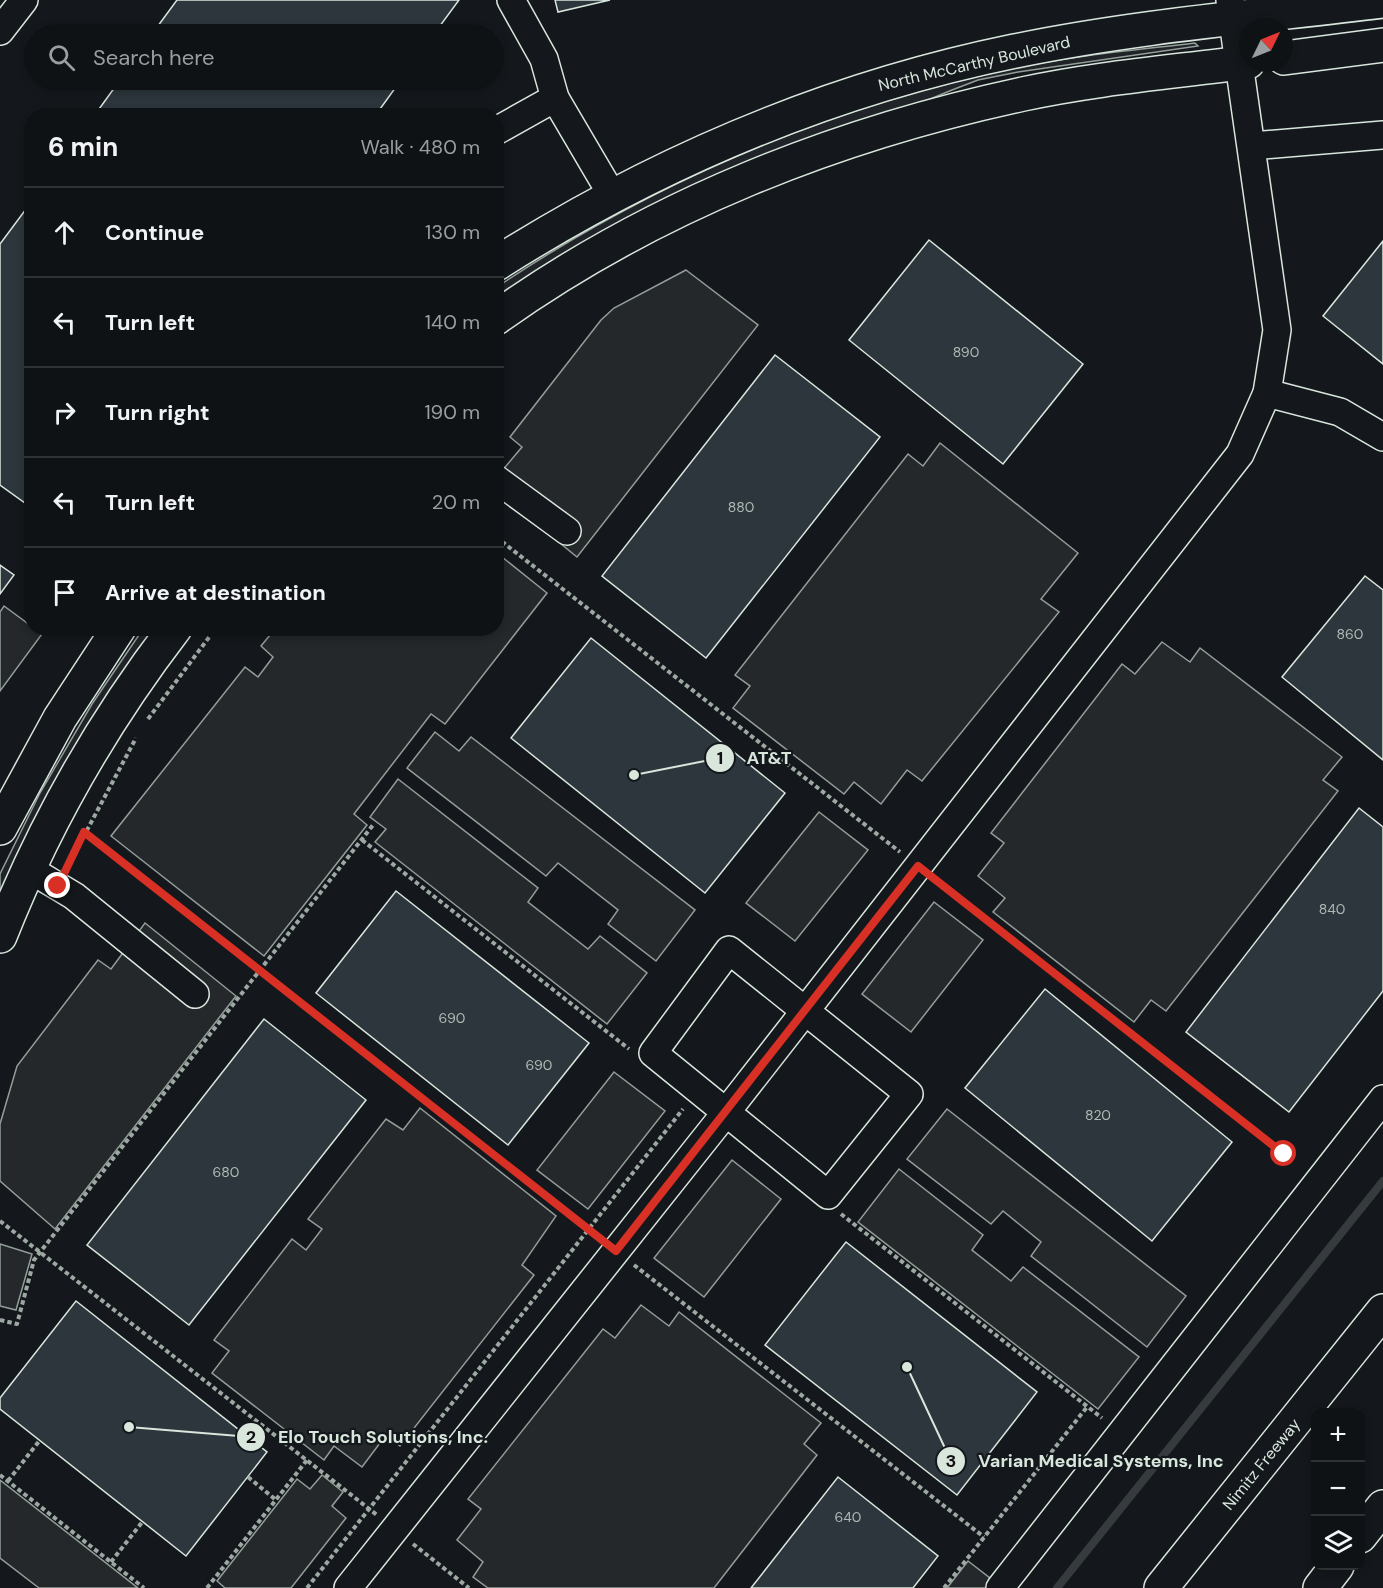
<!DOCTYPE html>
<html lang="en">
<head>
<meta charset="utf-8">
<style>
  body { margin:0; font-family:"DM Sans",sans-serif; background:#1d2022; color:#f1f3f6 }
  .controls { position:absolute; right:18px; bottom:18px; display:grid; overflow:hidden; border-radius:12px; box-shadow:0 3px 9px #0003 }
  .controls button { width:54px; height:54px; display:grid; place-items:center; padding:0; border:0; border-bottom:2px solid #2f3234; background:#0f1215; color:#f1f3f6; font:30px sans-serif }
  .compass { position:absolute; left:1239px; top:18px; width:54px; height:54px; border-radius:50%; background:#0f1215; box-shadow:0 3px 9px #0003; rotate:47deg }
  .stop { position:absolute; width:18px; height:18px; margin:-14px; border:4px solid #d93025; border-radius:50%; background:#fff }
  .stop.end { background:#d93025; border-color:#fff; box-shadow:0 2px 6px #0008 }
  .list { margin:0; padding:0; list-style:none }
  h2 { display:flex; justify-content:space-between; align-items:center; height:78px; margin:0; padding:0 24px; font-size:26px }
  h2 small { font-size:20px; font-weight:400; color:#9b9ea0 }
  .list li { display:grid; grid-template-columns:39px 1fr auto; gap:18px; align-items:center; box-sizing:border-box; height:90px; padding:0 24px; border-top:2px solid #2f3234 }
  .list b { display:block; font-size:22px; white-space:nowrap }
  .list em { font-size:20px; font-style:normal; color:#9b9ea0 }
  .icon { flex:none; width:33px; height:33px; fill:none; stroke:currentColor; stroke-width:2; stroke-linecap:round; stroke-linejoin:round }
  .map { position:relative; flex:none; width:1383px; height:1588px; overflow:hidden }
  .search { position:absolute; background:#0f1215; box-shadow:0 3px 9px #0003; left:24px; top:24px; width:480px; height:66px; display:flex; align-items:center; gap:15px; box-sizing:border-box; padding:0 21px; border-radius:33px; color:#9b9ea0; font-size:22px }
  .panel { position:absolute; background:#0f1215; box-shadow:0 3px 9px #0003; left:24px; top:108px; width:480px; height:528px; border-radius:24px }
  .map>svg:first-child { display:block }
  .green { fill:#202428; stroke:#939e99; stroke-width:1.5 }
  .parking { fill:#24282b; stroke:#939e99; stroke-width:1.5 }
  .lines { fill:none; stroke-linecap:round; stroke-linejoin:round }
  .stream { stroke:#363b3e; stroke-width:8 }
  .building { fill:#2c363c; stroke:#d8e6dc; stroke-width:1.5 }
  .minor-casing { stroke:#d8e6dc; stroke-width:30 }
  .major-casing { stroke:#d8e6dc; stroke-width:36 }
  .highway-casing { stroke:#d8e6dc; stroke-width:36 }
  .path { stroke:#9da8a2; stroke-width:4; stroke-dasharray:4.5 3; stroke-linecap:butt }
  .minor { stroke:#14181c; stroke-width:27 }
  .major { stroke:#14181c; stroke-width:33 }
  .highway { stroke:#14181c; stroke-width:33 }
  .route { stroke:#d93025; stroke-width:8 }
  .labels { text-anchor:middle; stroke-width:4.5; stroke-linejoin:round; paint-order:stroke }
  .number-label { font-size:14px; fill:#adbab4 }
  .street-label { font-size:16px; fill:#d8e6dc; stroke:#14181c }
  .leader { fill:none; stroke:#d8e6dc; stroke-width:2 }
  .callout-dot { fill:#d8e6dc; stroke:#14181c; stroke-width:2 }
  .mark-label { font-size:18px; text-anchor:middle; font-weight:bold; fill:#111 }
  .callout-label { font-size:18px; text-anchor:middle; font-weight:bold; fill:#d8e6dc; stroke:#14181c; stroke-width:4.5; stroke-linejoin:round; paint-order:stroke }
</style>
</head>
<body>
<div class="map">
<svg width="1383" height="1588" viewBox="0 0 1383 1588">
  <rect width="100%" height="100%" fill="#14181c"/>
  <g class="green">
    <path d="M1195,43L1198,46L1018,72L978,80L952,90L867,125L497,307V287C655,181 833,105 1020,67C1078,55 1137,50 1195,43Z"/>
    <polygon points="143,629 165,629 0,917 0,874 40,793 92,704"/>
  </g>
  <g class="parking">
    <polygon points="686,270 758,325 577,557 497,492 496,478 522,447 510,437 601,320 614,308"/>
    <polygon points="940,443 1078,553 1041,599 1059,612 922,781 907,770 881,804 854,782 844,794 733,708 750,686 735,675 908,454 923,466"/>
    <polygon points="497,553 547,593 445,724 431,714 354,814 367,825 264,956 111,836 245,667 258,677 273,657 261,646 275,629 496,628"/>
    <polygon points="4,606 42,634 0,691 0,612"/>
    <polygon points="1162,642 1190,662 1200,648 1342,757 1323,780 1338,791 1166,1011 1151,1000 1134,1022 993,912 1005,898 978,876 1004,843 991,833 1122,664 1135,674"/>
    <polygon points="435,732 459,751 471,737 695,910 656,961 608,924 618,910 558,863 546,876 407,768"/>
    <polygon points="398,779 538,888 528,902 588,949 600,936 647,973 607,1024 375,842 386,829 370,817"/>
    <polygon points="819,812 868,850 795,941 746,903"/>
    <polygon points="934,902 983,940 911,1032 862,994"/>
    <polygon points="145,923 236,996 55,1229 0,1181 0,1124 17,1066 98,960 111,969"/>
    <polygon points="614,1072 665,1111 588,1209 537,1170"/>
    <polygon points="420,1108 556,1216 522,1265 534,1275 400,1446 386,1435 362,1467 334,1446 324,1460 212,1373 229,1351 214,1340 292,1239 306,1250 322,1229 308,1219 386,1119 403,1130"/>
    <polygon points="947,1109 1186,1296 1147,1347 1031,1256 1041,1242 1003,1211 991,1224 907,1159"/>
    <polygon points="732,1160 781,1199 704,1297 654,1258"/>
    <polygon points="899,1169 983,1235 972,1250 1011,1281 1023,1267 1139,1357 1098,1409 858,1222"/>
    <polygon points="0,1244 32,1254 16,1310 0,1306"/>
    <polygon points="641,1305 669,1326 679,1312 821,1423 804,1444 817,1455 714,1588 488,1588 473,1577 483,1562 457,1540 481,1509 468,1499 603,1329 615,1338"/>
    <polygon points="322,1475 343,1492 332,1506 346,1518 291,1588 225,1588 217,1581 297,1479 310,1489"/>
    <polygon points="0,1480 138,1588 39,1588 0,1558"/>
    <polygon points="968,1561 1003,1588 947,1588"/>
  </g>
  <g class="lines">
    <polyline class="stream" points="1057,1588 1383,1181"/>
  </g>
  <g class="building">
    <polygon points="177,0 459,0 434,34 152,34"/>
    <polygon points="555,0 610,0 558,12"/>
    <polygon points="120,80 401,80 375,116 94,116"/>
    <polygon points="32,201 32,508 0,485 0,244"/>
    <polygon points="929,240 1083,364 1003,464 849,340"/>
    <polygon points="1383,241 1383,364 1323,316"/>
    <polygon points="775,355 880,437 706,658 602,576"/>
    <polygon points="0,565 14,575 0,594"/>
    <polygon points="1365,576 1383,590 1383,760 1282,677"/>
    <polygon points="591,638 785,793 705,893 511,738"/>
    <polygon points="1359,808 1383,827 1383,991 1289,1112 1186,1032"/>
    <polygon points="396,891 589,1043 508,1145 316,993"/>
    <polygon points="1045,989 1232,1142 1152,1241 965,1088"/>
    <polygon points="264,1019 366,1100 189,1325 87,1245"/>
    <polygon points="846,1242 1037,1392 957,1495 765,1345"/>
    <polygon points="76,1301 267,1452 186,1556 0,1409 0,1398"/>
    <polygon points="838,1477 938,1556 913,1588 751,1588"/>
  </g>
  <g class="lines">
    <g class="minor-casing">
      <g id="minor">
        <polyline points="511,0 544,59 555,98 612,195"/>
        <polyline points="0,31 24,0"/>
        <polyline points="496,131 555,98"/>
        <polyline points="1252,146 1383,135"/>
        <polyline points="1267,393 1340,412 1383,437"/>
        <polyline points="496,479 567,531"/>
        <polyline points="29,869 74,896 195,994"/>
        <polygon points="729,950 909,1094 828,1195 653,1053"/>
        <polyline points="348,1588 720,1120 1240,454 1267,393 1277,330 1230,0"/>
        <polyline points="1000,1588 1383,1099"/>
      </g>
    </g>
    <g class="major-casing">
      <g id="major">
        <polyline points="1284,58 1383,45"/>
        <path d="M496,264C657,162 829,89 1015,51C1136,26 1261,16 1383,1"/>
        <path d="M496,318C653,206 836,134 1023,94C1097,78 1173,72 1248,62"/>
        <polyline points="0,828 60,718 119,628"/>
        <path d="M0,936C43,827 103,722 175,628"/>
      </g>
    </g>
    <g class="highway-casing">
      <g id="highway">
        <polyline points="1360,1536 1383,1507"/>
        <polyline points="1161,1588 1383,1311"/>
        <polyline points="1320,1588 1337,1566"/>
      </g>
    </g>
    <g class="path">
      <polyline points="496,537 900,852"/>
      <polyline points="148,719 216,628"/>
      <polyline points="84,832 598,1236"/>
      <polyline points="362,840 629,1049"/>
      <polyline points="69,864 136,738"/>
      <polyline points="937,881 1284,1154"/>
      <polyline points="841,1214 1102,1418"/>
      <polyline points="0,1221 377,1515"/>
      <polyline points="634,1265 984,1537"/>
      <polyline points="0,1320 17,1324 34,1260 373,825"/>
      <polyline points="0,1475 144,1588"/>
      <polyline points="248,1477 276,1500"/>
      <polyline points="8,1481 40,1440"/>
      <polyline points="413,1544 469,1588"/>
      <polyline points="111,1562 143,1521"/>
      <polyline points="207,1588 307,1460"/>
      <polyline points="307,1588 683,1109"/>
      <polyline points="944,1588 1087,1407"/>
    </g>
    <use href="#minor" class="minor"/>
    <use href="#major" class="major"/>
    <use href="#highway" class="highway"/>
  </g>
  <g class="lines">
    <polyline class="route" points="58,886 84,832 616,1251 918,866 1284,1154"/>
  </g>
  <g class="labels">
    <g class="number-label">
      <text x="966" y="357">890</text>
      <text x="741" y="512">880</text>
      <text x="1350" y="639">860</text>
      <text x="1332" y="914">840</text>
      <text x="452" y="1023">690</text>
      <text x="539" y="1070">690</text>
      <text x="1098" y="1120">820</text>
      <text x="226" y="1177">680</text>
      <text x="848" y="1522">640</text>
    </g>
    <g class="street-label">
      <text transform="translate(974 63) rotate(-13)" y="6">North McCarthy Boulevard</text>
      <text transform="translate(1261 1464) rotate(-51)" y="6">Nimitz Freeway</text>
    </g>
  </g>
  <path class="leader" d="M634 775L720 758M129 1427L251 1437M907 1367L951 1461"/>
  <g class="callout-dot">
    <circle cx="634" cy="775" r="6"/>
    <circle cx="129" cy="1427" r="6"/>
    <circle cx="907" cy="1367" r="6"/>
    <circle cx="720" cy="758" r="15"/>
    <circle cx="251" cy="1437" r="15"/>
    <circle cx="951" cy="1461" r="15"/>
  </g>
  <g class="mark-label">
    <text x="720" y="764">1</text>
    <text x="251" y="1443">2</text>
    <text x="951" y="1467">3</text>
  </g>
  <g class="callout-label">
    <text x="769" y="764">AT&amp;T</text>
    <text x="383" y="1443">Elo Touch Solutions, Inc.</text>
    <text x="1101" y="1467">Varian Medical Systems, Inc</text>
  </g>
</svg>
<div class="controls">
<button>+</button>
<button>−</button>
<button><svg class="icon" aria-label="layers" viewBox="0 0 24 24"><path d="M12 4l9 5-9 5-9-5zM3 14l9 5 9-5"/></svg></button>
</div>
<svg class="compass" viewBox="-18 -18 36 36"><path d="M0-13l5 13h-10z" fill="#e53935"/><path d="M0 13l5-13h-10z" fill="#9b9ea0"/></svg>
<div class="stop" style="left:1284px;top:1154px"></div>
<div class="stop end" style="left:58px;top:886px"></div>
<div class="search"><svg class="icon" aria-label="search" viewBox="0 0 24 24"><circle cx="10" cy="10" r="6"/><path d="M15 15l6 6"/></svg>Search here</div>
<section class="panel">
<h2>6 min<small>Walk · 480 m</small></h2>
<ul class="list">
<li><svg class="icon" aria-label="ahead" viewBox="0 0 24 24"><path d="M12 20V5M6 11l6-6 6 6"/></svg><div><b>Continue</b></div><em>130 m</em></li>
<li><svg class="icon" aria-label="left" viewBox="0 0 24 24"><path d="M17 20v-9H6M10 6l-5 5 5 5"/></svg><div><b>Turn left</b></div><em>140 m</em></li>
<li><svg class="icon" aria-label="right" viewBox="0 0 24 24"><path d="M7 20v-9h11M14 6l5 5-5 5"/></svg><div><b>Turn right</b></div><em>190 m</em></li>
<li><svg class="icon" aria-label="left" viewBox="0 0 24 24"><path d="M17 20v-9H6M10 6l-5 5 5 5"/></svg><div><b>Turn left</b></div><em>20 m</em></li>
<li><svg class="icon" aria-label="arrive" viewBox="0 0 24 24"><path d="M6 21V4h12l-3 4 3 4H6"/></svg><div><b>Arrive at destination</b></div></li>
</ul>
</section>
</div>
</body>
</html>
